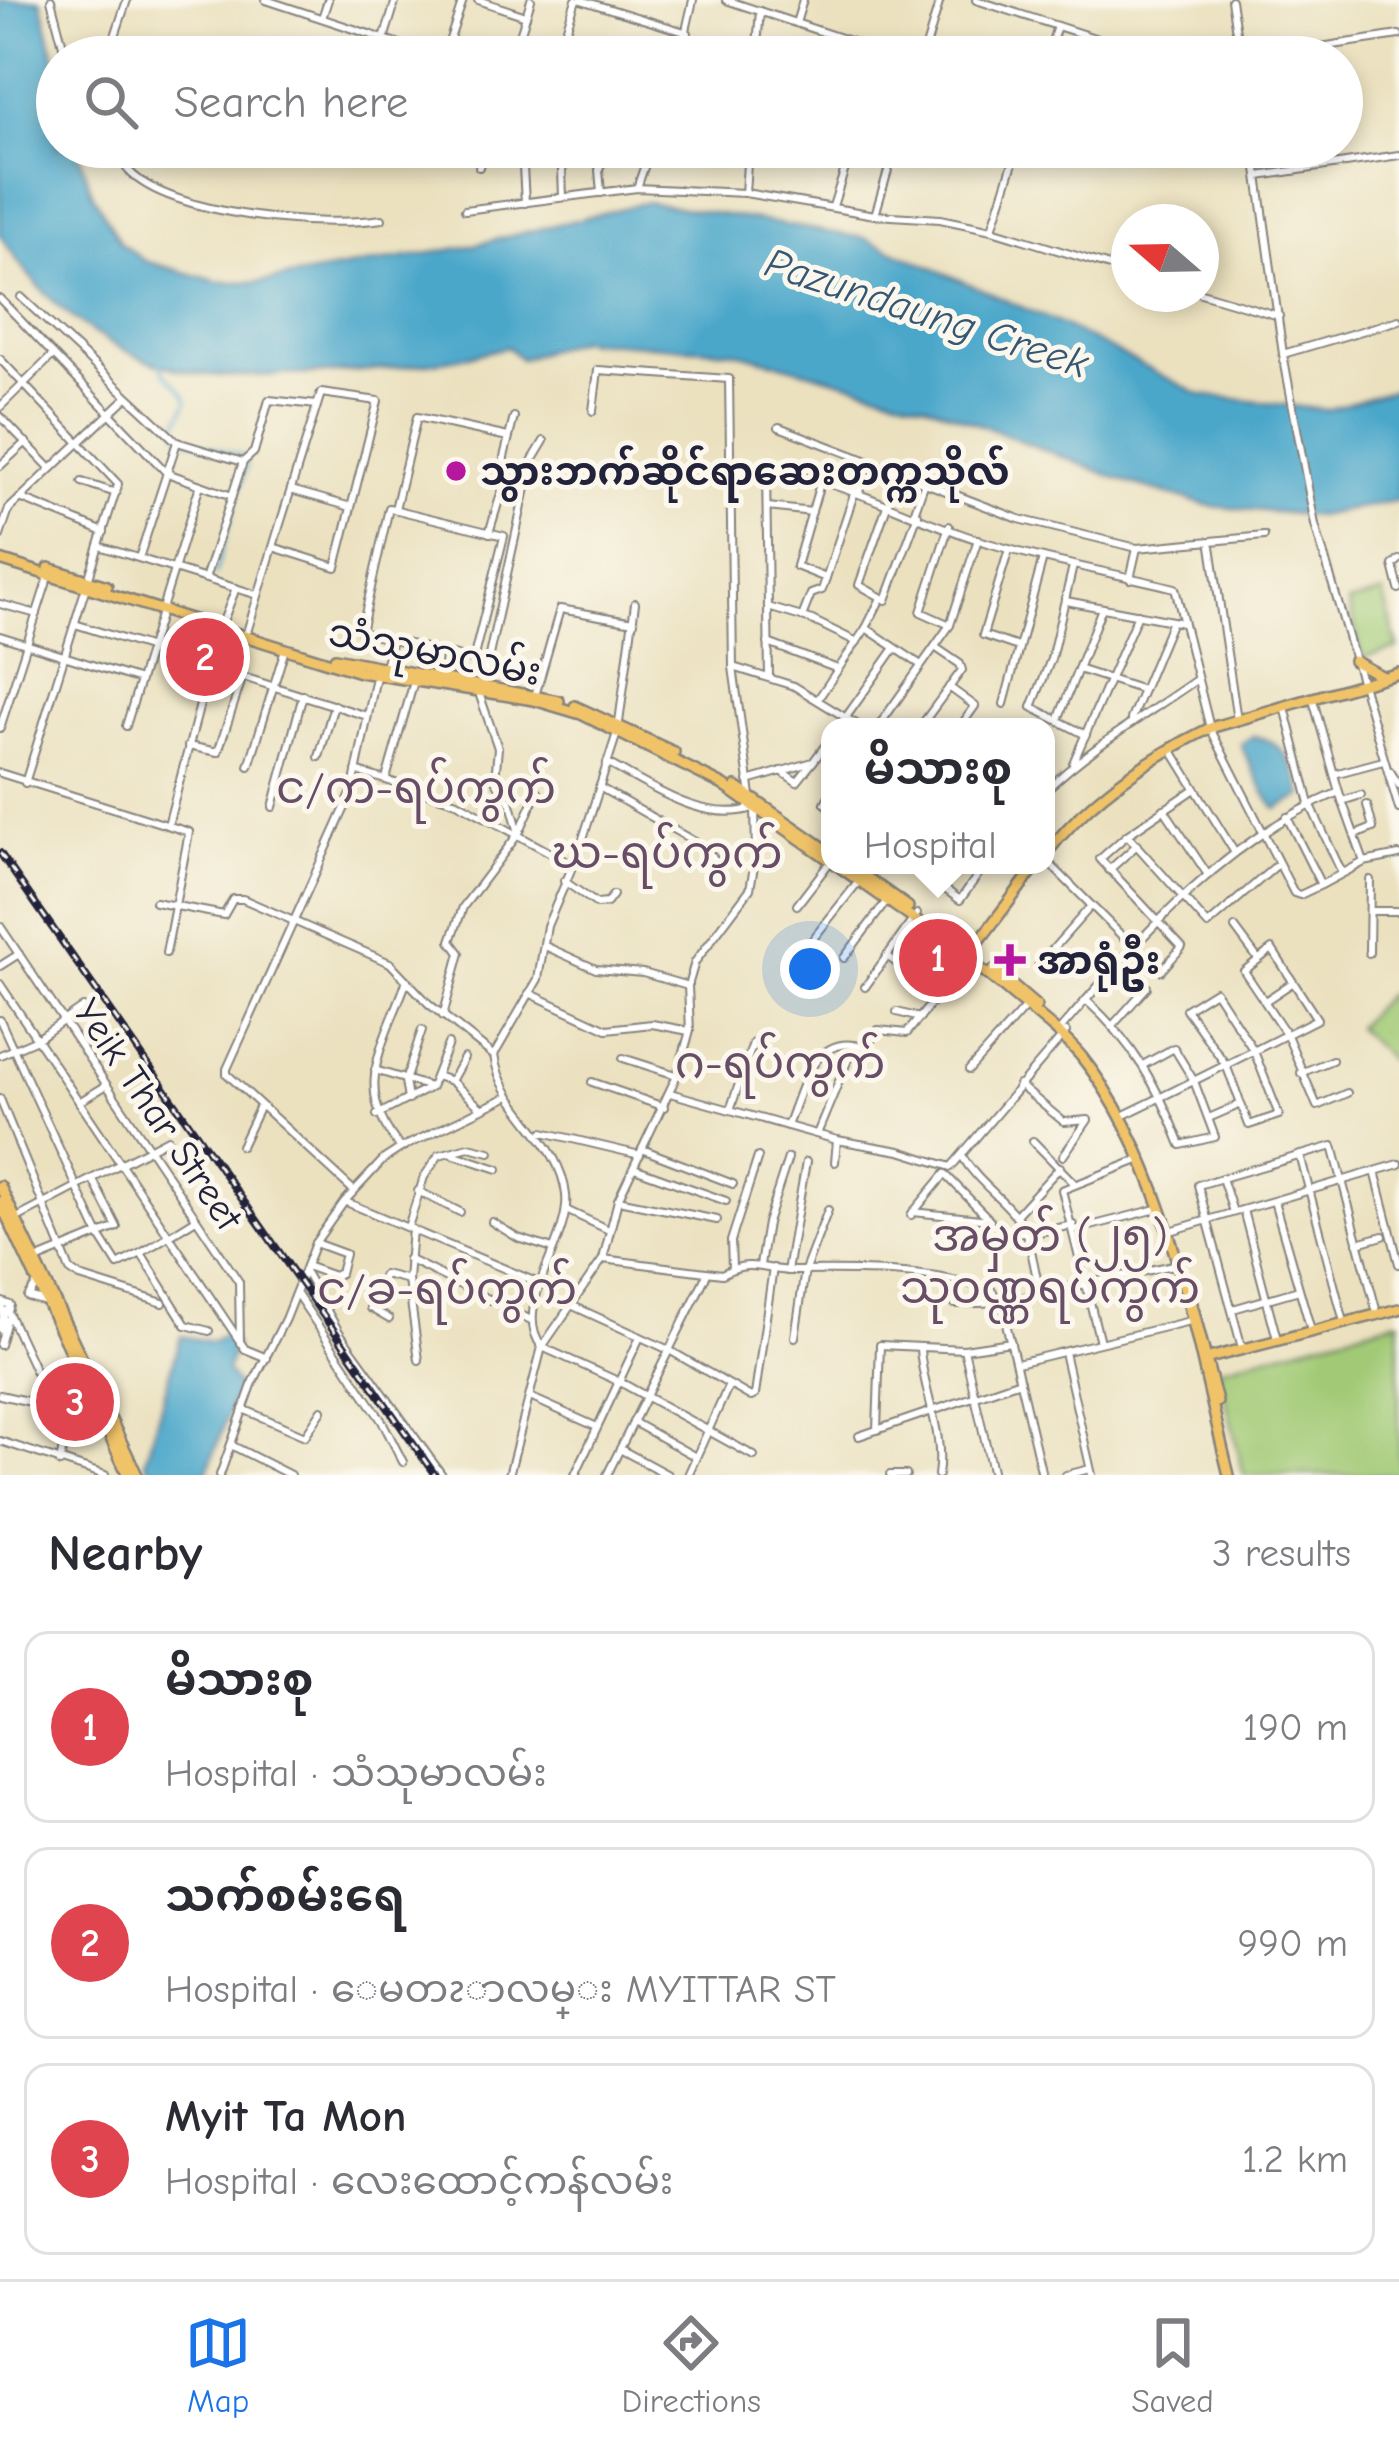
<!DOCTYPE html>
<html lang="en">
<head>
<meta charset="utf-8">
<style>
  body { margin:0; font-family:"Comic Neue","Noto Sans Myanmar",sans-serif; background:#f2f2f3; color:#2b2b33 }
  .compass { position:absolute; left:1111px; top:204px; width:108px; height:108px; border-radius:50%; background:#fff; box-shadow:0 6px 18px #0003; rotate:290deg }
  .you { position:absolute; left:810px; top:969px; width:42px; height:42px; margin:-30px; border:9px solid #fff; border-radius:50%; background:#1a73e8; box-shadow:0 0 0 18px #1a73e833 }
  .badge { display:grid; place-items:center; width:78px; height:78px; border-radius:50%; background:#1a73e8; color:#fff; font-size:39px; font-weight:700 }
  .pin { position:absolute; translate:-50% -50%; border:6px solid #fff; box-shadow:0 3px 12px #0006 }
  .popup { position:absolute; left:821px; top:718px; width:234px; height:156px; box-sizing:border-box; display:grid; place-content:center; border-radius:24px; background:#fff; filter:drop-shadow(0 3px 9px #0005); font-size:39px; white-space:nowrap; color:#7c7c81 }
  .popup b { font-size:45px; color:#2b2b33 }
  .popup::after { content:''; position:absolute; left:50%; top:100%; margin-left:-24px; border:24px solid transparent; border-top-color:#fff }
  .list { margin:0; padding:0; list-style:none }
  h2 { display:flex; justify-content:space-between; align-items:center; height:156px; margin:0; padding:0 48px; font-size:51px }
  h2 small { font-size:39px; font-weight:400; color:#7c7c81 }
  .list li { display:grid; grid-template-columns:78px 1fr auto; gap:36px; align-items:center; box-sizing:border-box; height:192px; margin:0 24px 24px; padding:0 24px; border:3px solid #e1e1e2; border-radius:24px }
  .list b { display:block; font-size:45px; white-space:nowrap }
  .list p { margin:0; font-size:39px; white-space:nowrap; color:#7c7c81 }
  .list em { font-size:39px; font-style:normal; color:#7c7c81 }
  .icon { flex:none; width:66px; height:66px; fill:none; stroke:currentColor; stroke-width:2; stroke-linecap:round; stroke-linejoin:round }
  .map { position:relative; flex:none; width:1399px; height:1475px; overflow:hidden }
  .search { position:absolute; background:#fff; box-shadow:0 6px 18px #0003; left:36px; right:36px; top:36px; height:132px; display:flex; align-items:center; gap:30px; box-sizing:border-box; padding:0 42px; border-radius:66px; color:#7c7c81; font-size:45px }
  .sheet { height:804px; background:#fff }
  nav { display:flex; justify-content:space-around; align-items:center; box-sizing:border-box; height:168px; border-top:3px solid #e1e1e2; background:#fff; font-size:33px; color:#7c7c81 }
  nav a { display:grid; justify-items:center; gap:6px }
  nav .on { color:#1a73e8 }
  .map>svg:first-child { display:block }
  .green { fill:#a2ca76; stroke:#627658; stroke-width:3 }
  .water { fill:#4ca7ca; stroke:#376482; stroke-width:3 }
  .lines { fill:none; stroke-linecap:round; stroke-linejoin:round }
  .stream { stroke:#4ca7ca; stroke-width:3 }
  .minor-casing { stroke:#86827d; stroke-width:10 }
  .major-casing { stroke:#86827d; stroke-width:14 }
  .minor { stroke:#fff; stroke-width:6 }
  .major { stroke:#f0c369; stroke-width:9 }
  .rail-casing { stroke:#22223b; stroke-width:8 }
  .rail { stroke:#fbf7ec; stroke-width:3; stroke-dasharray:9; stroke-linecap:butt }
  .poi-dot { fill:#b5179e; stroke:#fbf7ec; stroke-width:4.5 }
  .labels { text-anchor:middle; stroke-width:10; stroke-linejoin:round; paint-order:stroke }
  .poi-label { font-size:39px; font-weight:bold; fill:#22223b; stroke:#fbf7ec; text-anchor:start }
  .street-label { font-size:39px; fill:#22223b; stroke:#fbf7ec }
  .water-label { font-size:42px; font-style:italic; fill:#335774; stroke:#fbf7ec }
  .quarter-label { font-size:45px; fill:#684d67; stroke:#fbf7ec }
</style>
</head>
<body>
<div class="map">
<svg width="1399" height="1475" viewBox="0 0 1399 1475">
  <rect width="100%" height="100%" fill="#fbf7ec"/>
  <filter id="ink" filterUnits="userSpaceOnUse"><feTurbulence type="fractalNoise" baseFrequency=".00833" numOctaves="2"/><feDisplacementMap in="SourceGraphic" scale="24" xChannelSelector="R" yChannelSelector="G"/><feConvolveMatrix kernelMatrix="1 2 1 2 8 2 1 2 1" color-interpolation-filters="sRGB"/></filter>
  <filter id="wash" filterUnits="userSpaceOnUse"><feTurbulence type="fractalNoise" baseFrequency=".004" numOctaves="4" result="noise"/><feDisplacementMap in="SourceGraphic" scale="48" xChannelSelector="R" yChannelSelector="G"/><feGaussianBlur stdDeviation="2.7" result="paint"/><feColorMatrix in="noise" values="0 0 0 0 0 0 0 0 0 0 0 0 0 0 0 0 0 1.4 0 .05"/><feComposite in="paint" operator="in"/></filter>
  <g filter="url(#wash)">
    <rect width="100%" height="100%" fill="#ebe1bf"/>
    <g class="green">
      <polygon points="1383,593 1398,648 1363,658 1348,603"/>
      <polygon points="1389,993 1399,1003 1399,1069 1356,1027"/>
      <polygon points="1399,1320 1399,1475 1244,1475 1218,1368"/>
    </g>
    <g class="water">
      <path d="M0,0H41L57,67V147H77L92,193L121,243L145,261L219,282H262L466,247L647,202L864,238L1058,323L1201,395L1326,410L1399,388V500L1317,516L1210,506L1129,483L930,405L734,351L578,340L521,359L507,347C441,364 375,372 307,374C279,374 251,377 224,376C130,371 47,314 0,234Z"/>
      <path d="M1253,736C1284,741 1297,767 1303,796L1277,809C1268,803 1246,757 1241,744Z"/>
      <polygon points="227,1334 235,1346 226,1371 238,1387 206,1475 153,1475 145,1461 181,1336 212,1342"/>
    </g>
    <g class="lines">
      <path class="stream" d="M160,362C164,380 182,384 188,401L176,426L180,437L243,456L247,466L215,574"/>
    </g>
  </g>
  <g filter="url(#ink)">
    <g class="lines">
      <g class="minor-casing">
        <g id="minor">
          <polyline points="51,0 66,57"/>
          <polyline points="266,0 439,57"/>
          <polyline points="478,0 526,16"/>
          <polyline points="581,0 688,33"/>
          <polyline points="726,0 898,57"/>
          <polyline points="976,0 1154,57"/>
          <polyline points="1231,0 1240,57"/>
          <polyline points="322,18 328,0"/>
          <polyline points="796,23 803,0"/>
          <polyline points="565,35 637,57"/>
          <polyline points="384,39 396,0"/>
          <polyline points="108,57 127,0"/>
          <polyline points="444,57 463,0"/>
          <polyline points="513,57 531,0"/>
          <polyline points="557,57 576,0"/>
          <polyline points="680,57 693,0"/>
          <polyline points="756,57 760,11"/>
          <polyline points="923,57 940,0"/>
          <polyline points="1047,57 1057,26"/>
          <polyline points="1254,57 1399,35"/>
          <path d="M114,147C118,154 123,164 129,171C171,216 323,228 382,219"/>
          <polyline points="729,147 848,157"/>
          <polyline points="1254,147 1283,354 1315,525 1399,809"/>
          <polyline points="479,167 485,147"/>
          <polyline points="1259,176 1399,155"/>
          <polyline points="637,188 651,147"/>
          <polyline points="601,193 599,170 607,147"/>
          <polyline points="745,193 748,149"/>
          <polyline points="563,197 562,171 569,147"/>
          <polyline points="525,203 523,167 529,147"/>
          <polyline points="833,206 852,147"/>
          <polyline points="465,210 637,188 745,193 875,215 940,219 992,230 1129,272"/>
          <polyline points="875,215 895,147"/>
          <polyline points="992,229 1018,147"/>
          <polyline points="1201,293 1279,316"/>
          <polyline points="21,297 177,442 243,462"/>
          <polyline points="0,299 167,473 232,496"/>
          <polyline points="1283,354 1399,320"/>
          <polyline points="0,359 118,484 25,783"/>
          <polyline points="0,407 53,355"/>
          <polyline points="593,411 598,370 729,379 733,667 751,796"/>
          <polyline points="0,416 51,469"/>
          <polyline points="779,427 1019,519 1137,548 1264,536"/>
          <polyline points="0,466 26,442"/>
          <path d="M730,471C834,467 900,518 995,545C1054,563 1115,573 1175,588L1210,728L1294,893L1300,895L1321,885"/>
          <polyline points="766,471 769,677"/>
          <polyline points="821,480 796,566 826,578"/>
          <polyline points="82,482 116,493"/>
          <polyline points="291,490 351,507"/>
          <polyline points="859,492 869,461"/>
          <polyline points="20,498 104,532"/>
          <polyline points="888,503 859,585 886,600 918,514"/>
          <polyline points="768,507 812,512"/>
          <polygon points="389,508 504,536 473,660 361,632"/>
          <polyline points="395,509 417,417 508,437"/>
          <polyline points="914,513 925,482"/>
          <polyline points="949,526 921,612 950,625"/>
          <polyline points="489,533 503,487 504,457 514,417"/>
          <polyline points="0,536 9,509 127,397"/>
          <polyline points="99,546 258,595"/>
          <polyline points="1211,546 1237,720"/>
          <polyline points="1009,549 983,635 1018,647"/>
          <polyline points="139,558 177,442"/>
          <polyline points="1399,560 1393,565 1399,589"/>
          <polyline points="1073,566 1051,659 1032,707 1086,735"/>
          <polyline points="205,579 243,462 254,452 269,400 317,405"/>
          <polyline points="1130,579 1137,548"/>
          <polyline points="1066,601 1183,623"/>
          <path d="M635,603L618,730L579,851L547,926L538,979L494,1055C501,1110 560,1138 566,1195C571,1241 510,1307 542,1347L620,1382L754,1456"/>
          <polyline points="0,604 37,614"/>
          <polyline points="768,607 812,620 857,642"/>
          <polyline points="802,617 811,594 822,590 855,491"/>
          <polyline points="75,624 367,716"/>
          <polyline points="866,628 921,665"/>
          <path d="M247,632C271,552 296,473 321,393L378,401L336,567L273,547"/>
          <polyline points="0,636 140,680"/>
          <polyline points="768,643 838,669"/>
          <polyline points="385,666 392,640"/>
          <polyline points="733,667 794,686 861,727"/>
          <polyline points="1078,669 1143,690"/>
          <polyline points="435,677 437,651"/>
          <polyline points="949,687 975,706 960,727"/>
          <polyline points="535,696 560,609 634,622"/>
          <polyline points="818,699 866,628 881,598"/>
          <polyline points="1313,700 1339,792 1364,862"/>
          <polyline points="1004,704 1043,558"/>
          <polyline points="1285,707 1310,804 1342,873"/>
          <polyline points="1131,719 1172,621"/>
          <polyline points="1058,720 1102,608"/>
          <polyline points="126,726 200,485"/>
          <polyline points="839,727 895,648"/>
          <polyline points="878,727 950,625 978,539"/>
          <polyline points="920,727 962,670 960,664 935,647"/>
          <polyline points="1000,727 1007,727"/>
          <polyline points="0,728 50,572"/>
          <polyline points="188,746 218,752 243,676"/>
          <polyline points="1171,749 1235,853"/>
          <polyline points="319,757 334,705"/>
          <path d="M607,763C651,786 702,824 754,808"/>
          <polyline points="1073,763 1138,614"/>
          <polyline points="249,766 285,649"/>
          <polyline points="356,771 457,802 571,864"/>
          <polyline points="781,771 797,782 812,763"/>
          <polyline points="1390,771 1399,785"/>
          <polyline points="0,773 189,832 166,953"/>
          <polyline points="1334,774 1383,761"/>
          <polyline points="386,779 415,678"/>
          <polyline points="748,781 813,762 830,739"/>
          <polyline points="599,787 704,847 720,866"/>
          <path d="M1046,790C1092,746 1145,716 1196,680"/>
          <polyline points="830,794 825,803 830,807"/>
          <polyline points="1342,801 1361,795"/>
          <polyline points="273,807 303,695"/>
          <polyline points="1164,809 1208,875"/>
          <polyline points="1287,817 1321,885 1364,862 1399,855"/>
          <polyline points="168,825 220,629 236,588"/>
          <polyline points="519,833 511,804 495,780 498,748 480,696 532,461 544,441"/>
          <polyline points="1355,835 1373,828 1367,805"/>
          <polyline points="1128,836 1208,925 1278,864"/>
          <polyline points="1046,860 1133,947"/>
          <polyline points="945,865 935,882 960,900 985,865"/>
          <polyline points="1109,870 1137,845"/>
          <polyline points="564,881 597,904 607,903 613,895"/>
          <polyline points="155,902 224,915 233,899 243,899 390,963 429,1004 493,1055"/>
          <polyline points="797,905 830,862"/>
          <polyline points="1370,911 1399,911"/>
          <polyline points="0,926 239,1282 240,1343"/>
          <polyline points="1235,928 1258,959"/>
          <polyline points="809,944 859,881"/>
          <polyline points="545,946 596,969 643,973 688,986"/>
          <polyline points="1369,953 1370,880"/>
          <polyline points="887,956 940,995"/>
          <polyline points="844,958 889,898"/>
          <polyline points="0,966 19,954"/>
          <polyline points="1038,966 1091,906"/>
          <polyline points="1161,971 1182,947 1100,859 1127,835 1195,789"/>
          <polyline points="0,984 245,1349 267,1358"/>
          <polyline points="865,987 917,914"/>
          <polygon points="1215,991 1254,1051 1279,1115 1249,1125 1226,1065 1186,1009"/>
          <polyline points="529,993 607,1029 652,1024 689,1031"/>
          <path d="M1086,1000C1132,1041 1159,1088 1181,1145L1215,1137L1194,1081L1174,1048L1143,1065"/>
          <polyline points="1265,1001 1292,983"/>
          <polyline points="897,1012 920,1018"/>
          <polyline points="443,1016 460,953 451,941 463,907 519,833 538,791"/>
          <polyline points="0,1020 99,1235 118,1265 141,1253 186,1325 209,1331"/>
          <polyline points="1114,1024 1147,987"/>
          <path d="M1058,1032C1140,938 1222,841 1339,792"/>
          <polyline points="0,1055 37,1039 83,1007"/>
          <polyline points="623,1058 676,1075"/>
          <polyline points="375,1070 427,1086"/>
          <polyline points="969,1070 1028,1004"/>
          <polyline points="1301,1073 1332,1060"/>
          <polyline points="436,1076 451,1081 481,1108"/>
          <polyline points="451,1081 464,1058"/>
          <polyline points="592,1082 664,1107"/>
          <polyline points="1019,1085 1064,1122 1088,1120 1063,1156"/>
          <polyline points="670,1093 837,1140 900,1151 951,1167 1066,1032"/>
          <polyline points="0,1099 70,1270 80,1277 163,1303"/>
          <polyline points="408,1100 405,1081 422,1030"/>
          <polyline points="79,1102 107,1085"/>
          <polyline points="730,1110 753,1043"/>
          <polyline points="377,1115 431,1087 448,1044"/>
          <path d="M1122,1116C1187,1085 1252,1052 1317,1019L1272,949L1244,971L1287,1035L1317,1106L1347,1093"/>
          <polyline points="1211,1117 1241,1104"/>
          <path d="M787,1126C800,1094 811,1039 854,1045"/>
          <polyline points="543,1132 640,1155"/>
          <polyline points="817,1134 854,1045 867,1047 878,1030 907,1033 970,956"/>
          <polyline points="1033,1141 1075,1184"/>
          <polyline points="241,1146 260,1106"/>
          <path d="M401,1148C350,1089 384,1045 407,980"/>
          <polyline points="642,1149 733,1184"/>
          <polyline points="449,1153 498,1169"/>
          <polyline points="1300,1155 1344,1322"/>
          <path d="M962,1156C977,1182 1002,1197 1019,1220C1031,1237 1034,1269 1040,1292"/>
          <polyline points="835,1162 837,1140"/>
          <polyline points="634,1168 726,1201"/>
          <polyline points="1375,1171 1399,1264"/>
          <polyline points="1222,1178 1233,1212"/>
          <polyline points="353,1190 227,1074 227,1069 352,792 377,672"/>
          <polyline points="418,1191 460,1212"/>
          <polyline points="618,1200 717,1220"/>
          <polyline points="1274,1201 1311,1330"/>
          <polyline points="346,1202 541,1284"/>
          <polyline points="566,1210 609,1230"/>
          <polyline points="1243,1210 1277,1339"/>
          <polyline points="913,1212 990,1220 945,1174"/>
          <polyline points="911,1215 945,1174"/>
          <polyline points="1016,1215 1060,1167"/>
          <polyline points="17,1218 168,1139"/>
          <polyline points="492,1222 518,1238 553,1249"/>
          <polyline points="408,1227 424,1177 439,1155 469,1147 490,1152"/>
          <polyline points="412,1229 408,1280 419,1360"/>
          <polyline points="1075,1230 1161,1208"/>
          <polyline points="1167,1232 1399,1164"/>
          <polyline points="1029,1234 1073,1225"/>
          <polyline points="986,1237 1023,1232"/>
          <polyline points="1358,1243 1383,1236"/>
          <polyline points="141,1253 196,1219"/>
          <polyline points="408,1259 531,1320"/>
          <path d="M603,1259L722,1274C751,1258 765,1271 794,1271C860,1270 928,1269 991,1290L1001,1302L1042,1475"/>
          <polyline points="36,1260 117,1227 93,1180"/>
          <polyline points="760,1265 767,1223 788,1158"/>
          <polyline points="306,1266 334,1276 340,1273 345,1254 315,1243"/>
          <polyline points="732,1268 731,1241 758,1157"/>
          <polyline points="787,1271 806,1162"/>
          <polyline points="306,1274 339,1332 442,1475"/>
          <polyline points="37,1284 28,1297 46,1302"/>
          <polyline points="296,1293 382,1421 403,1462"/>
          <polyline points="955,1304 1001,1302 1178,1264"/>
          <polyline points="571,1305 669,1350 751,1397 755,1395 773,1268"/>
          <polyline points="1233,1309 1299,1290"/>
          <polyline points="8,1312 10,1305 3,1302 1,1310 8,1312 65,1435 60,1463"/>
          <polyline points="389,1319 370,1308 384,1274 408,1280"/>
          <polyline points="0,1329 4,1312"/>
          <polyline points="795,1337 805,1270 828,1210"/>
          <polyline points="1100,1342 1062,1190 1141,1159"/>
          <polyline points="0,1345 7,1320"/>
          <path d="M920,1348C922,1390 945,1433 938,1475"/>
          <polyline points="1242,1348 1198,1185 1333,1146 1377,1313"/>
          <polyline points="964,1349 993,1475"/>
          <polyline points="1064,1352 1092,1475"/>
          <polyline points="1017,1363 1194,1320"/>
          <polyline points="0,1395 49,1406"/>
          <polyline points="530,1397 597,1427"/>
          <polyline points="47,1402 75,1387"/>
          <polyline points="243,1409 305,1436 322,1410"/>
          <polyline points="633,1422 696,1457"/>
          <polyline points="877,1430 880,1345 964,1349 1011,1342"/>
          <polyline points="859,1436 1020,1381"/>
          <polyline points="0,1441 105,1475"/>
          <polyline points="231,1445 290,1475"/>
          <polyline points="620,1449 668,1475"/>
          <polyline points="220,1475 252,1385 285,1319 315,1243 344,1202 384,1159 401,1148 509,1096"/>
          <polyline points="509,1475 542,1347 603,1259 618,1200 677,1075 690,1031 688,986 695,962 750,889 756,855 755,808"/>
          <polyline points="575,1475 640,1337"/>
          <polyline points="607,1475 707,1274"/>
          <polyline points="688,1475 728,1387"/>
          <polyline points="890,1475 906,1475"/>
          <polyline points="1066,1475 1090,1469"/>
        </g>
      </g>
      <g class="major-casing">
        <g id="major">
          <polyline points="0,560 360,672 534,700 581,714 723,785 830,860"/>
          <polyline points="49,568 107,586"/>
          <polyline points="335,658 559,701"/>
          <polyline points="1354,661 1383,677"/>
          <polyline points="575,706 674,752"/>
          <polyline points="736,787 830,852"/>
          <path d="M1046,854C1088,799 1149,758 1210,728L1399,673"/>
          <path d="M837,865C899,909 962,951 1020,1001C1041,1018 1063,1035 1081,1056C1170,1167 1195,1340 1229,1475"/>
          <polyline points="849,865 908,907"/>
          <polyline points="967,957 1037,865"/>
          <polyline points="994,970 1036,1006"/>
          <polyline points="0,1186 137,1475"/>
          <polyline points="0,1202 128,1475"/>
          <polyline points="1190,1296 1217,1402"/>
          <polyline points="1205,1359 1399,1309"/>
        </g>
      </g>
      <use href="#minor" class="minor"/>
      <use href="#major" class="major"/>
      <g class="rail-casing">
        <polyline id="rail" points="0,853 435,1475"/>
      </g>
      <use href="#rail" class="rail"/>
    </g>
  </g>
  <g class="poi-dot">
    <circle cx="456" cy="471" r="12"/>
    <path d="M1004 942h12v12h12v12h-12v12h-12v-12h-12v-12h12z"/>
  </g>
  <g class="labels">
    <g class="poi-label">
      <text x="480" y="485">သွားဘက်‌ဆိုင်ရာဆေးတက္ကသိုလ်</text>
      <text x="1037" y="974">အာရုံဦး</text>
    </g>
    <g class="street-label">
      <text transform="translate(435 651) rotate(11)" y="14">သံသုမာလမ်း</text>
      <text transform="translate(159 1114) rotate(56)" y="14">Yeik Thar Street</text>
    </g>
    <g class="water-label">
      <text transform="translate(927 312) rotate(18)" y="15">Pazundaung Creek</text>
    </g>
    <g class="quarter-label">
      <text x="416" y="803">င/က-ရပ်ကွက်</text>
      <text x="667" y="868">ဃ-ရပ်ကွက်</text>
      <text x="780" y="1078">ဂ-ရပ်ကွက်</text>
      <text x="1050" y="1251">အမှတ် (၂၅)<tspan x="1050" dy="52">သုဝဏ္ဏရပ်ကွက်</tspan></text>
      <text x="447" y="1304">င/ခ-ရပ်ကွက်</text>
    </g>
  </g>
</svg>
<svg class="compass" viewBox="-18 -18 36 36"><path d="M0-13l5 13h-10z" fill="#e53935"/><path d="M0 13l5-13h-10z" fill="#7c7c81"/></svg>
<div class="you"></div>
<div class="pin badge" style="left:938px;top:958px;background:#e0444e">1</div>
<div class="popup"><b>မိသားစု</b>Hospital</div>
<div class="pin badge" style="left:205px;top:657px;background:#e0444e">2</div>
<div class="pin badge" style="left:75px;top:1402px;background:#e0444e">3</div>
<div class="search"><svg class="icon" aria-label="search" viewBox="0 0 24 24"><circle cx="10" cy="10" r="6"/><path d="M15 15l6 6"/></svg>Search here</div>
</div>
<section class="sheet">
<h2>Nearby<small>3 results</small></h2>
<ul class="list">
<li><span class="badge" style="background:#e0444e">1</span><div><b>မိသားစု</b><p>Hospital · သံသုမာလမ်း</p></div><em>190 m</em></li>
<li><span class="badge" style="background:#e0444e">2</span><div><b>သက်စမ်းရေ</b><p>Hospital · ေမတၩာလမ္း MYITTAR ST</p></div><em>990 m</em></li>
<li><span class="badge" style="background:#e0444e">3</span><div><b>Myit Ta Mon</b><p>Hospital · လေးထောင့်ကန်လမ်း</p></div><em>1.2 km</em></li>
</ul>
</section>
<nav>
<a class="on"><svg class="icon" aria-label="map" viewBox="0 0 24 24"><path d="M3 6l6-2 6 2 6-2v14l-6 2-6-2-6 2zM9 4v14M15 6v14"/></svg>Map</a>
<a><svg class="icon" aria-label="directions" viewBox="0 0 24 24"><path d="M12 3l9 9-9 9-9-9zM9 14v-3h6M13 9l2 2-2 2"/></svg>Directions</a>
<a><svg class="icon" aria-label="saved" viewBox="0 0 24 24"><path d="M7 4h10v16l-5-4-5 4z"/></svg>Saved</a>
</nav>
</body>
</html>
